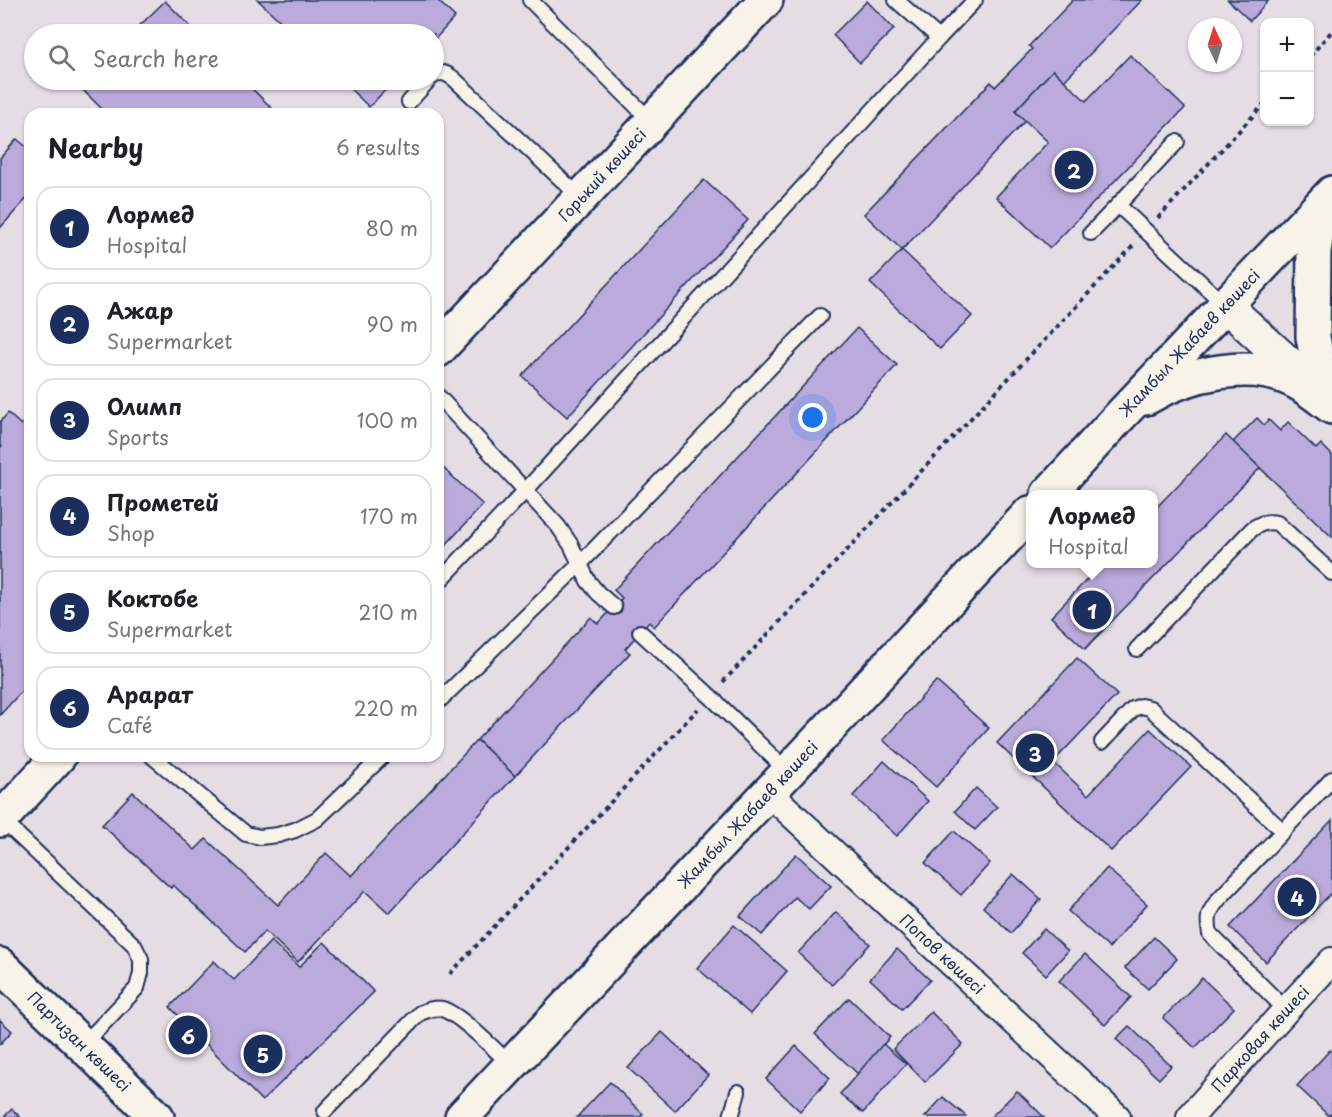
<!DOCTYPE html>
<html lang="en">
<head>
<meta charset="utf-8">
<style>
  body { margin:0; font-family:"Playpen Sans",sans-serif; background:#f6f6f6; color:#202124 }
  .controls { position:absolute; right:18px; top:18px; display:grid; overflow:hidden; border-radius:12px; box-shadow:0 2px 4px #0004 }
  .controls button { width:54px; height:54px; display:grid; place-items:center; padding:0; border:0; border-bottom:2px solid #e0e0e0; background:#fff; color:#202124; font:30px sans-serif }
  .compass { position:absolute; left:1188px; top:18px; width:54px; height:54px; border-radius:50%; background:#fff; box-shadow:0 2px 4px #0004; rotate:356deg }
  .you { position:absolute; left:813px; top:418px; width:21px; height:21px; margin:-15px; border:4px solid #fff; border-radius:50%; background:#1a73e8; box-shadow:0 0 0 9px #1a73e833 }
  .badge { display:grid; place-items:center; width:39px; height:39px; border-radius:50%; background:#1b2f5e; color:#fff; font-size:20px; font-weight:700 }
  .pin { position:absolute; translate:-50% -50%; border:3px solid #fff; box-shadow:0 2px 6px #0006 }
  .popup { position:absolute; left:1026px; top:490px; width:132px; height:78px; box-sizing:border-box; display:grid; place-content:center; border-radius:12px; background:#fff; filter:drop-shadow(0 2px 4px #0005); font-size:20px; white-space:nowrap; color:#757577 }
  .popup b { font-size:22px; color:#202124 }
  .popup::after { content:''; position:absolute; left:50%; top:100%; margin-left:-12px; border:12px solid transparent; border-top-color:#fff }
  .list { margin:0; padding:0; list-style:none }
  h2 { display:flex; justify-content:space-between; align-items:center; height:78px; margin:0; padding:0 24px; font-size:26px }
  h2 small { font-size:20px; font-weight:400; color:#757577 }
  .list li { display:grid; grid-template-columns:39px 1fr auto; gap:18px; align-items:center; box-sizing:border-box; height:84px; margin:0 12px 12px; padding:0 12px; border:2px solid #e0e0e0; border-radius:18px }
  .list b { display:block; font-size:22px; white-space:nowrap }
  .list p { margin:0; font-size:20px; white-space:nowrap; color:#757577 }
  .list em { font-size:20px; font-style:normal; color:#757577 }
  .icon { flex:none; width:33px; height:33px; fill:none; stroke:currentColor; stroke-width:2; stroke-linecap:round; stroke-linejoin:round }
  .map { position:relative; flex:none; width:1332px; height:1117px; overflow:hidden }
  .search { position:absolute; background:#fff; box-shadow:0 2px 4px #0004; left:24px; top:24px; width:420px; height:66px; display:flex; align-items:center; gap:15px; box-sizing:border-box; padding:0 21px; border-radius:33px; color:#757577; font-size:22px }
  .panel { position:absolute; background:#fff; box-shadow:0 2px 4px #0004; left:24px; top:108px; width:420px; height:654px; border-radius:18px }
  .map>svg:first-child { display:block }
  .building { fill:#bbabdc; stroke:#1b2f5e; stroke-width:1.5 }
  .lines { fill:none; stroke-linecap:round; stroke-linejoin:round }
  .service-casing { stroke:#1b2f5e; stroke-width:18 }
  .minor-casing { stroke:#1b2f5e; stroke-width:30 }
  .tertiary-casing { stroke:#1b2f5e; stroke-width:36 }
  .secondary-casing { stroke:#1b2f5e; stroke-width:38 }
  .primary-casing { stroke:#1b2f5e; stroke-width:38 }
  .path { stroke:#1b2f5e; stroke-width:4; stroke-dasharray:4.5 4.5; stroke-linecap:butt }
  .service { stroke:#f7f3e8; stroke-width:14 }
  .minor { stroke:#f7f3e8; stroke-width:26 }
  .tertiary { stroke:#f7f3e8; stroke-width:32 }
  .secondary { stroke:#f7f3e8; stroke-width:33 }
  .primary { stroke:#f7f3e8; stroke-width:33 }
  .labels { text-anchor:middle; stroke-width:4.5; stroke-linejoin:round; paint-order:stroke }
  .street-label { font-size:16px; fill:#1b2f5e; stroke:#f7f3e8 }
</style>
</head>
<body>
<div class="map">
<svg width="1332" height="1117" viewBox="0 0 1332 1117">
  <rect width="100%" height="100%" fill="#e5dde4"/>
  <filter id="ink" filterUnits="userSpaceOnUse"><feTurbulence type="fractalNoise" baseFrequency=".0167" numOctaves="2"/><feDisplacementMap in="SourceGraphic" scale="12" xChannelSelector="R" yChannelSelector="G"/><feConvolveMatrix kernelMatrix="1 2 1 2 8 2 1 2 1" color-interpolation-filters="sRGB"/></filter>
  <g filter="url(#ink)">
    <g class="building">
      <polygon points="258,0 437,0 455,17 434,40 434,34 294,34"/>
      <polygon points="1073,0 1142,0 1064,81 1053,70 1015,111 1025,121 902,250 864,214 991,82 995,87 1032,49 1029,46"/>
      <polygon points="1228,0 1269,0 1250,21"/>
      <polygon points="165,1 198,34 131,34"/>
      <polygon points="867,1 894,29 860,63 833,35"/>
      <polygon points="1130,55 1185,108 1050,248 996,197 1048,142 1015,111 1053,70 1086,101"/>
      <polygon points="86,80 243,80 278,114 107,114 79,86"/>
      <polygon points="341,80 395,80 369,107"/>
      <polygon points="17,139 30,150 30,195 0,228 0,158"/>
      <polygon points="704,180 748,220 567,417 522,376"/>
      <polygon points="902,250 972,316 940,349 870,283"/>
      <polygon points="857,328 897,365 654,627 649,622 625,649 630,653 515,776 477,740 591,617 598,624 622,598 614,590"/>
      <polygon points="8,413 21,425 30,415 30,682 0,715 0,448 2,446 0,444 0,422"/>
      <polygon points="1257,418 1264,425 1269,420 1280,431 1288,422 1316,449 1321,444 1332,455 1332,537 1233,442"/>
      <polygon points="1226,435 1260,468 1085,649 1051,617 1102,564 1154,564 1154,510"/>
      <polygon points="440,465 483,505 438,553 438,468"/>
      <polygon points="1077,658 1117,695 1053,762 1088,795 1150,729 1191,767 1111,851 997,743"/>
      <polygon points="936,681 989,728 936,787 883,740"/>
      <polygon points="477,740 515,776 389,913 365,891 298,962 265,931 245,952 173,885 171,888 102,825 133,792 195,850 206,839 278,905 326,853 351,876"/>
      <polygon points="884,761 928,801 897,836 853,796"/>
      <polygon points="976,788 997,807 975,830 955,811"/>
      <polygon points="1332,820 1332,892 1266,962 1230,927"/>
      <polygon points="954,831 990,863 961,895 925,863"/>
      <polygon points="796,854 831,886 809,909 795,897 762,935 740,916"/>
      <polygon points="1107,868 1147,904 1109,948 1068,911"/>
      <polygon points="1013,874 1041,899 1011,933 983,907"/>
      <polygon points="836,912 870,944 832,985 798,953"/>
      <polygon points="734,925 787,971 750,1014 697,968"/>
      <polygon points="1044,929 1068,951 1046,975 1022,953"/>
      <polygon points="1154,937 1177,959 1148,989 1125,968"/>
      <polygon points="271,941 299,967 324,942 374,992 262,1101 170,1007 214,961 234,980"/>
      <polygon points="897,949 930,980 902,1009 870,979"/>
      <polygon points="1085,954 1131,997 1105,1025 1059,981"/>
      <polygon points="1202,978 1234,1008 1195,1048 1163,1018"/>
      <polygon points="849,998 890,1037 858,1074 815,1034"/>
      <polygon points="931,1012 963,1044 925,1082 893,1049"/>
      <polygon points="0,1020 12,1031 0,1044"/>
      <polygon points="1129,1026 1171,1066 1159,1079 1116,1039"/>
      <polygon points="662,1032 708,1075 675,1111 628,1068"/>
      <polygon points="883,1044 906,1064 863,1113 840,1094"/>
      <polygon points="796,1046 830,1078 800,1111 766,1079"/>
      <polygon points="1330,1050 1332,1052 1332,1113 1329,1116 1297,1086"/>
      <polygon points="610,1082 643,1114 640,1117 577,1117"/>
      <polygon points="1017,1091 1044,1117 991,1117"/>
      <polygon points="943,1097 966,1116 965,1117 925,1117"/>
      <polygon points="12,1109 20,1117 4,1117"/>
    </g>
    <g class="lines">
      <g class="service-casing">
        <g id="service">
          <polyline points="530,0 652,122"/>
          <polyline points="896,0 939,38 975,0"/>
          <path d="M434,76C441,71 446,73 453,78L580,197"/>
          <polyline points="409,102 429,80"/>
          <polyline points="1118,205 1177,142"/>
          <polyline points="1091,233 1118,205 1226,306"/>
          <polyline points="438,396 558,526 571,545 588,581 598,593 614,607"/>
          <polyline points="438,583 526,490 939,38"/>
          <polyline points="640,632 710,696 788,772"/>
          <path d="M1137,649L1252,529C1261,523 1267,521 1277,523L1332,573"/>
          <polyline points="438,702 579,565 820,316"/>
          <polyline points="1102,742 1133,709 1141,706 1150,708 1283,831"/>
          <polyline points="152,756 246,834 260,837 278,835 295,830 317,819 383,756"/>
          <polyline points="1,819 134,945 141,959 141,973 137,988 83,1045"/>
          <path d="M1286,1010L1210,934C1207,918 1208,913 1218,900L1332,779"/>
          <path d="M325,1111L420,1013C427,1010 435,1007 442,1009C460,1014 496,1051 511,1065"/>
          <polyline points="731,1117 738,1092"/>
        </g>
      </g>
      <g class="minor-casing">
        <g id="minor">
          <path id="s1" d="M768,792L1117,1117"/>
          <path id="s2" d="M1190,1117L1286,1010L1332,961"/>
        </g>
      </g>
      <g class="tertiary-casing">
        <polyline id="tertiary" points="1226,306 1316,388"/>
      </g>
      <g class="secondary-casing">
        <g id="secondary">
          <path id="s3" d="M438,350L766,0"/>
          <polyline points="0,820 59,756"/>
          <path id="s4" d="M0,965L157,1117"/>
        </g>
      </g>
      <g class="primary-casing">
        <g id="primary">
          <polyline points="1329,203 1322,218 1317,234 1314,251 1313,337 1317,358 1324,377 1332,393"/>
          <path d="M1146,398C1187,374 1253,357 1298,383C1310,390 1321,399 1332,407"/>
          <path id="s5" d="M1048,494L1120,416L1332,193"/>
          <path id="s6" d="M462,1117L788,772L1030,513"/>
        </g>
      </g>
      <g class="path">
        <polyline points="1310,56 1332,31"/>
        <polyline points="1158,218 1264,104"/>
        <polyline points="723,682 1133,246"/>
        <polyline points="450,974 698,709"/>
      </g>
      <use href="#service" class="service"/>
      <use href="#minor" class="minor"/>
      <use href="#tertiary" class="tertiary"/>
      <use href="#secondary" class="secondary"/>
      <use href="#primary" class="primary"/>
    </g>
  </g>
  <g class="labels">
    <g class="street-label">
      <text dy="6" stroke="none"><textPath href="#s3" startOffset="240">Горький көшесі</textPath></text>
      <text dy="6" stroke="none"><textPath href="#s5" startOffset="207">Жамбыл Жабаев көшесі</textPath></text>
      <text dy="6" stroke="none"><textPath href="#s6" startOffset="416">Жамбыл Жабаев көшесі</textPath></text>
      <text dy="6" stroke="none"><textPath href="#s1" startOffset="238">Попов көшесі</textPath></text>
      <text dy="6" stroke="none"><textPath href="#s2" startOffset="105">Парковая көшесі</textPath></text>
      <text dy="6" stroke="none"><textPath href="#s4" startOffset="110">Партизан көшесі</textPath></text>
    </g>
  </g>
</svg>
<div class="controls">
<button>+</button>
<button>−</button>
</div>
<svg class="compass" viewBox="-18 -18 36 36"><path d="M0-13l5 13h-10z" fill="#e53935"/><path d="M0 13l5-13h-10z" fill="#757577"/></svg>
<div class="you"></div>
<div class="pin badge" style="left:1092px;top:610px">1</div>
<div class="popup"><b>Лормед</b>Hospital</div>
<div class="pin badge" style="left:1074px;top:170px">2</div>
<div class="pin badge" style="left:1035px;top:753px">3</div>
<div class="pin badge" style="left:1297px;top:897px">4</div>
<div class="pin badge" style="left:263px;top:1054px">5</div>
<div class="pin badge" style="left:188px;top:1035px">6</div>
<div class="search"><svg class="icon" aria-label="search" viewBox="0 0 24 24"><circle cx="10" cy="10" r="6"/><path d="M15 15l6 6"/></svg>Search here</div>
<section class="panel">
<h2>Nearby<small>6 results</small></h2>
<ul class="list">
<li><span class="badge">1</span><div><b>Лормед</b><p>Hospital</p></div><em>80 m</em></li>
<li><span class="badge">2</span><div><b>Ажар</b><p>Supermarket</p></div><em>90 m</em></li>
<li><span class="badge">3</span><div><b>Олимп</b><p>Sports</p></div><em>100 m</em></li>
<li><span class="badge">4</span><div><b>Прометей</b><p>Shop</p></div><em>170 m</em></li>
<li><span class="badge">5</span><div><b>Коктобе</b><p>Supermarket</p></div><em>210 m</em></li>
<li><span class="badge">6</span><div><b>Арарат</b><p>Café</p></div><em>220 m</em></li>
</ul>
</section>
</div>
</body>
</html>
